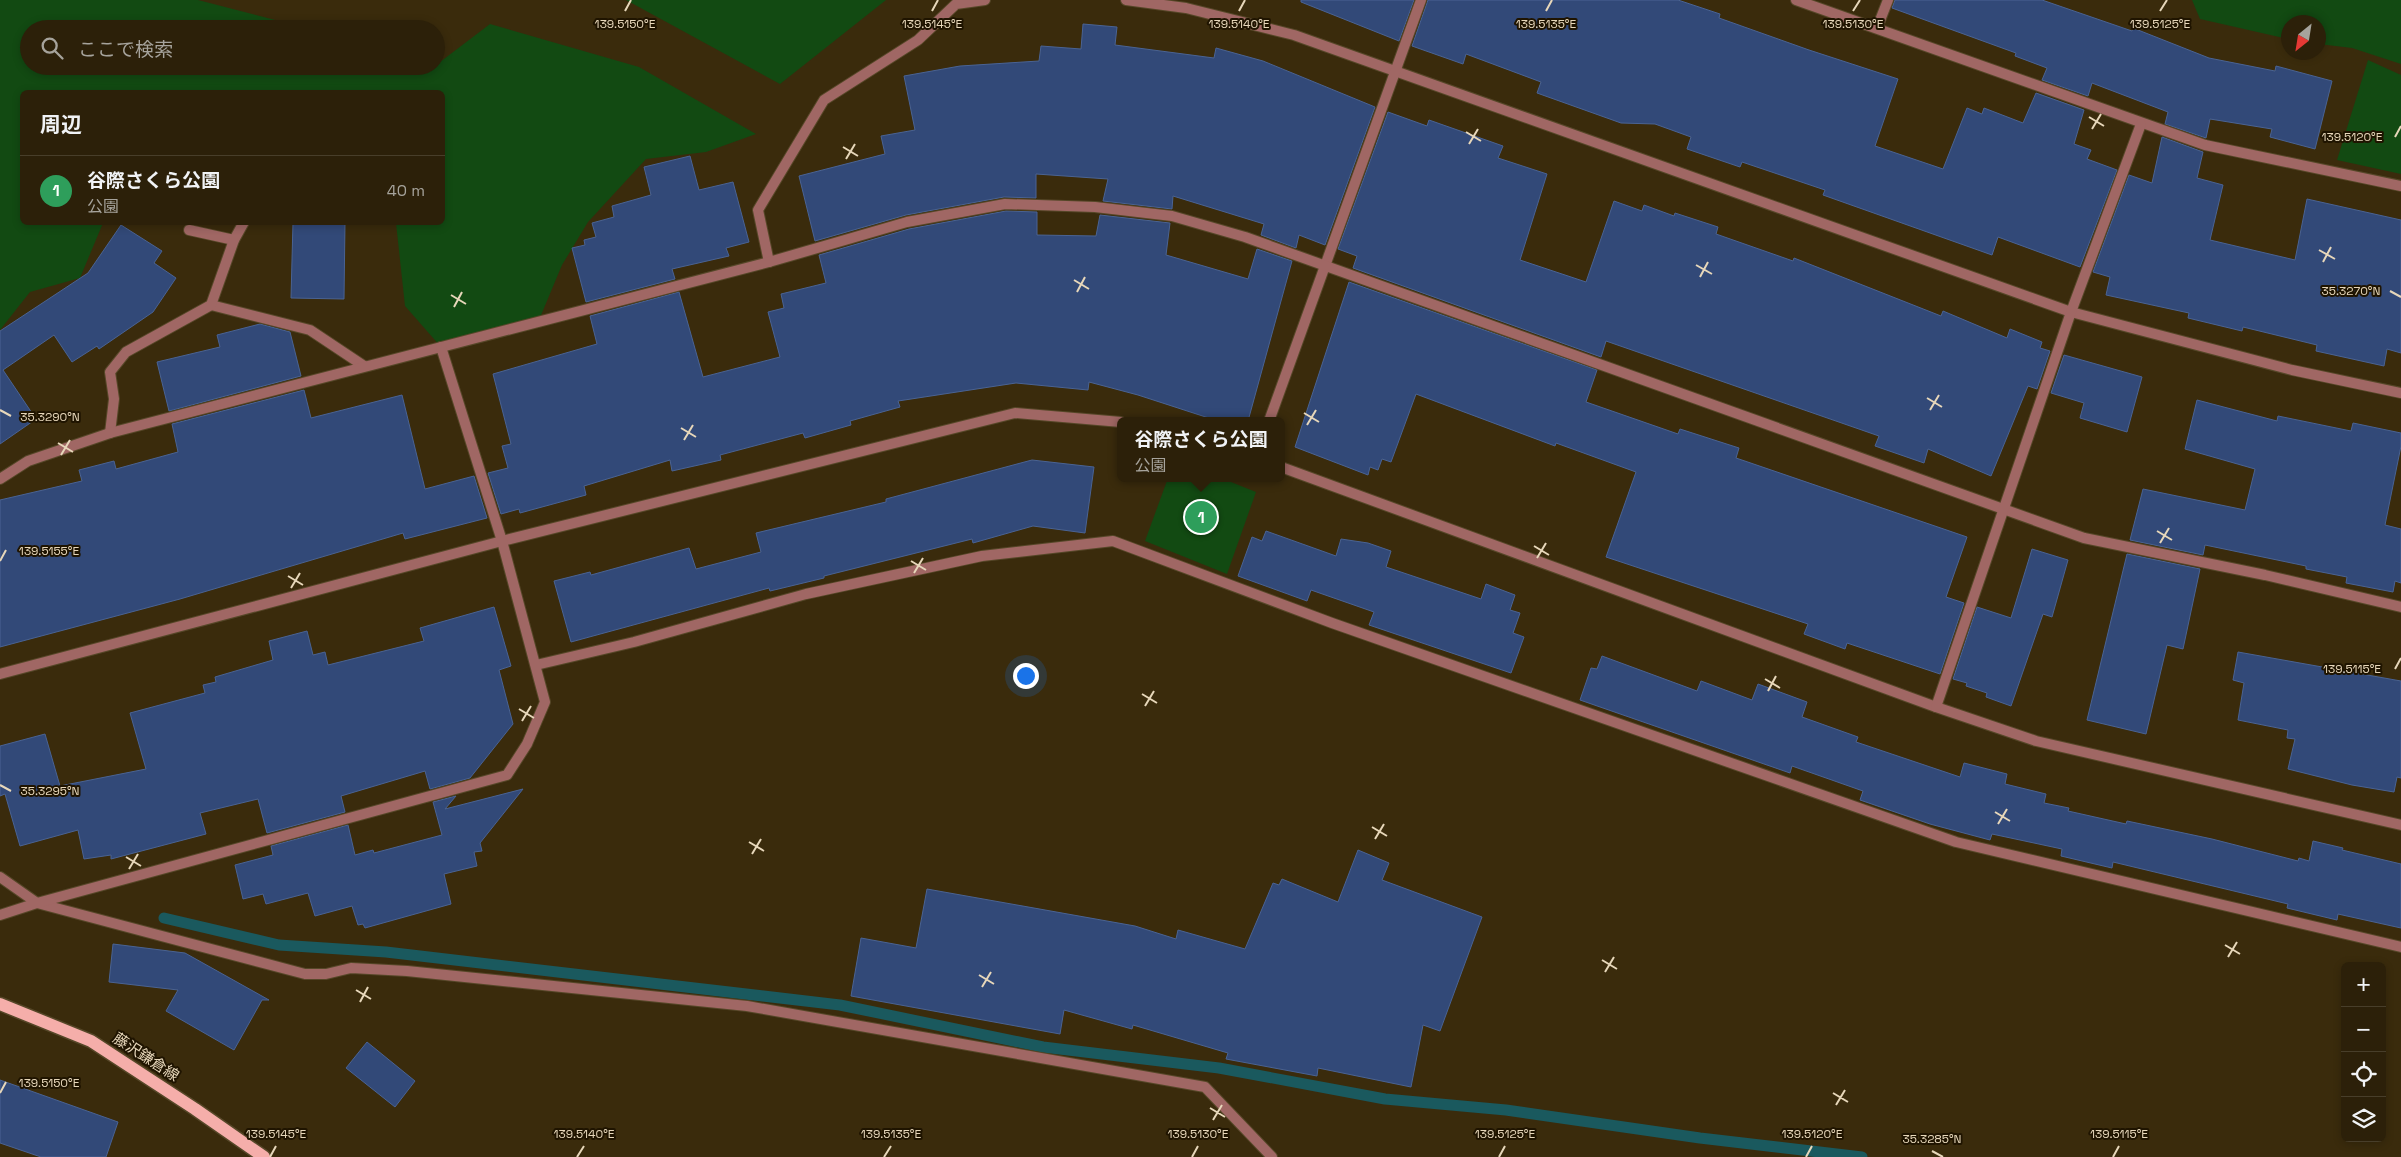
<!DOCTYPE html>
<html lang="ja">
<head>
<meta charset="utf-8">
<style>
  body { margin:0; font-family:"Space Grotesk","Noto Sans JP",sans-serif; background:#342812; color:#f1f3f6 }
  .controls { position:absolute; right:15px; bottom:15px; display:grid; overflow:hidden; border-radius:8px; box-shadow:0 2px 8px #0003 }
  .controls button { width:45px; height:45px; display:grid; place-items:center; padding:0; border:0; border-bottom:1px solid #483e2a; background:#2c2009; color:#f1f3f6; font:25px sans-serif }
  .compass { position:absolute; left:2281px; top:15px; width:45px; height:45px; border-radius:50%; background:#2c2009; box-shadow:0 2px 8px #0003; rotate:210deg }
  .you { position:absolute; left:1025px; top:675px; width:18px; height:18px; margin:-12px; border:4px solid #fff; border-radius:50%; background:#1a73e8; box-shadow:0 0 0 8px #1a73e833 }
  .badge { display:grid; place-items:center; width:32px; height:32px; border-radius:50%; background:#93b7fd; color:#fff; font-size:16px; font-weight:700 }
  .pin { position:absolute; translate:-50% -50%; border:2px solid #fff; box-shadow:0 1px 5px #0006 }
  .popup { position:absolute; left:1117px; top:417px; width:168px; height:65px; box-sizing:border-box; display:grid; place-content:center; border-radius:8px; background:#2c2009; filter:drop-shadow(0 1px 4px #0005); font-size:16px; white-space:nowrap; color:#a6a39c }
  .popup b { font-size:19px; color:#f1f3f6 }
  .popup::after { content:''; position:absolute; left:50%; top:100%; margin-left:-10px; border:10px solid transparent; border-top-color:#2c2009 }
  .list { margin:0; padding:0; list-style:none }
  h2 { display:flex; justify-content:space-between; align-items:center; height:65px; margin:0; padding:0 20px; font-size:21px }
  h2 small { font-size:16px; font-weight:400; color:#a6a39c }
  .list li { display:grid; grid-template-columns:32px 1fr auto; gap:15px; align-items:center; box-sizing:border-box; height:70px; padding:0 20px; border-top:1px solid #483e2a }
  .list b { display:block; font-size:19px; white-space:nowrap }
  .list p { margin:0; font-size:16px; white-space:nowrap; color:#a6a39c }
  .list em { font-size:16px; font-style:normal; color:#a6a39c }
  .icon { flex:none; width:28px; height:28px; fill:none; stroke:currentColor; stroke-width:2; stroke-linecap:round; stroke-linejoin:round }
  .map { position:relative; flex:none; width:2401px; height:1157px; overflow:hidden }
  .search { position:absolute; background:#2c2009; box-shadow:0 2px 8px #0003; left:20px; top:20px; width:425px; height:55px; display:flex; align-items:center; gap:12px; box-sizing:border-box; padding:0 18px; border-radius:28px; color:#a6a39c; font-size:19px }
  .panel { position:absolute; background:#2c2009; box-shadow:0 2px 8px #0003; left:20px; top:90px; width:425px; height:135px; border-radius:8px }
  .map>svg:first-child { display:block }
  .green { fill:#124a12 }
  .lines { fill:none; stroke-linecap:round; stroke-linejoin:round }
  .stream { stroke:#1a595e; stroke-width:11 }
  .building { fill:#324978; stroke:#4a6393 }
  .service-casing { stroke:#564728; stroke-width:12 }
  .minor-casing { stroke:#564728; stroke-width:12 }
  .primary-casing { stroke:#564728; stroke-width:15 }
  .service { stroke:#a06764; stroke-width:10 }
  .minor { stroke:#a06764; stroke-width:10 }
  .primary { stroke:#f5aeaa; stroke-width:12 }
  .ticks { fill:none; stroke:#e7d7ba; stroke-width:2 }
  .labels { text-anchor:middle; stroke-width:4; stroke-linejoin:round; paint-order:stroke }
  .street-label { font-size:15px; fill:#e7d7ba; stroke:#1f1400 }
  .ticks-label { font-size:12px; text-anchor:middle; fill:#e7d7ba; stroke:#1f1400; stroke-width:4; stroke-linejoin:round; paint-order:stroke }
</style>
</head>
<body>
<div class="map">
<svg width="2401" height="1157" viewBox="0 0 2401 1157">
  <rect width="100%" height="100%" fill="#3a2b0c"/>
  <g class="green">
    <polygon points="0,0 198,0 310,29 29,29 29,66 436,66 436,61 440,62 490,24 639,67 756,134 706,152 646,159 588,222 562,265 539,320 441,347 405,306 396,223 442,222 442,92 22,92 22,222 103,223 80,278 30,292 0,330"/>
    <polygon points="626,0 886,0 780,84"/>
    <polygon points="2192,0 2401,0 2401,64 2352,48 2319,44 2318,22 2288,22 2288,39 2200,19"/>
    <polygon points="2368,60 2401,75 2401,174 2337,160"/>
    <polygon points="1168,478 1221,478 1256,492 1227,574 1145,541"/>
  </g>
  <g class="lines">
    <polyline class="stream" points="164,918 279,945 386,952 840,1005 1043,1047 1219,1068 1385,1099 1506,1110 1700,1138 1862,1157"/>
  </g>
  <g class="building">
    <polygon points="1301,0 1414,0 1399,41 1301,2"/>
    <polygon points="1428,0 1678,0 1720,14 1719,18 1809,50 1898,79 1875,146 1943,169 1967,108 1982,114 1984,108 2023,123 2036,93 2084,110 2074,144 2091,150 2087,159 2117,170 2080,267 1998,237 1992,255 1823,195 1825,190 1742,162 1740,167 1687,149 1691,137 1655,124 1621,123 1537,93 1541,82 1466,54 1463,64 1412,46"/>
    <polygon points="1895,0 2042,0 2132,31 2133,28 2209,58 2275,71 2276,66 2332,81 2315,149 2270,137 2272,129 2210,119 2206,138 2165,124 2168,112 2092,83 2088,96 2042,80 2047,68 2015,56 2016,53 1892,8"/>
    <polygon points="1083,24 1117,27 1115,45 1214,58 1216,48 1263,61 1375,107 1325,245 1299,235 1296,248 1261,235 1264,224 1173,196 1172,209 1103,201 1108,179 1036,174 1036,198 1004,197 906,215 815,241 799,176 885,154 881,136 915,130 904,76 960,66 1039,61 1041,46 1081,49"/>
    <polygon points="1388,112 1427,126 1429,120 1503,146 1498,158 1547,174 1520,260 1586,282 1614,201 1642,211 1644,205 1674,216 1675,213 1718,227 1716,234 1793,261 1794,258 1941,316 1943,311 2007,338 2010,329 2042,342 2040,348 2050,351 2037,389 2028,386 1991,476 1928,449 1924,463 1875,446 1879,436 1606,341 1601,357 1353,268 1357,256 1338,249"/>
    <polygon points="2162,137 2203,152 2197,178 2223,185 2210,240 2295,260 2307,199 2401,220 2401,353 2387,349 2384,366 2316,351 2317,345 2243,327 2242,331 2188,318 2189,313 2106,295 2110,277 2093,272 2129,175 2152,183"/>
    <polygon points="690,156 699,190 733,182 749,242 726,248 729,256 672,269 675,279 586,302 572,248 585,245 584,240 596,237 592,223 614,217 612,206 651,195 644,167"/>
    <polygon points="1006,211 1037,212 1037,235 1096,236 1100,215 1170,223 1166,255 1248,279 1257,249 1292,261 1248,421 1218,421 1138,395 1089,382 1088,390 1016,383 898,401 900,407 850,421 851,425 805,438 803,433 720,455 721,460 672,471 670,460 584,486 586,495 520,513 519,509 501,514 488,473 508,468 502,446 511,444 493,374 597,344 590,316 679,292 703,377 780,357 768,312 784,308 781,294 826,283 819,255 909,229"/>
    <polygon points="293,222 345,222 344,299 291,298"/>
    <polygon points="121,225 162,251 154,263 176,278 153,312 99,349 97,346 72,362 54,335 3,370 36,419 0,444 0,331 88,273"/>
    <polygon points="1349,282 1597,370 1586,402 1678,434 1680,429 1739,448 1736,458 1967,537 1946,597 1964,603 1940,674 1847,643 1845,649 1804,634 1808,624 1606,557 1636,472 1556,443 1555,446 1416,394 1391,462 1382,459 1378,470 1370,467 1368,475 1295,447"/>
    <polygon points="260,324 290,332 301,376 169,411 157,362 220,347 217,335"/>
    <polygon points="2064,355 2142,377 2127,432 2080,418 2084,403 2051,393"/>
    <polygon points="304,390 311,418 402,395 425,489 474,476 487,518 405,539 403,533 180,599 0,647 0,500 82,481 79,470 114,461 116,469 178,452 172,424"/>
    <polygon points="2197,400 2277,421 2278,416 2351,431 2353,423 2401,433 2401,446 2385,525 2401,529 2401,583 2395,581 2393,592 2346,583 2347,577 2306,569 2306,566 2205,545 2203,555 2130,540 2143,489 2245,510 2255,469 2185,449"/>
    <polygon points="1032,460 1094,467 1085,533 1033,526 973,543 972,539 824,576 824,578 770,591 769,588 571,642 554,581 590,572 591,575 689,548 696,569 761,552 756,533 886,502 886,499"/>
    <polygon points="1266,531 1336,556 1341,539 1368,543 1391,551 1386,567 1481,599 1486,584 1515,595 1510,610 1520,613 1513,633 1524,637 1511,673 1369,625 1374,612 1311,590 1307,601 1238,576 1252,537 1262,541"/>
    <polygon points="2032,549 2068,560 2052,617 2043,614 2011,706 1986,697 1987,693 1966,686 1967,683 1953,679 1977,607 2011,618"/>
    <polygon points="2127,554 2200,569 2183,649 2167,645 2146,734 2087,720"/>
    <polygon points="494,607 511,666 499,670 513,724 470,778 430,789 425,771 341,796 345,812 267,833 258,799 200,813 206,834 111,859 111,855 84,859 78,830 20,846 5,794 0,796 0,746 45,734 60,786 146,769 130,713 205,693 203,685 216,682 215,677 273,660 269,641 307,631 313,655 325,652 328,665 424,641 420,628"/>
    <polygon points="2238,652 2401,681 2401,778 2397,777 2394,792 2352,785 2288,769 2295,739 2287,738 2288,730 2238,720 2244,683 2233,680"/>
    <polygon points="1602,656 1697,691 1701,681 1752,700 1758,684 1807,702 1802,717 1858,737 1856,742 1960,777 1964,763 2007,774 2005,784 2046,794 2044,803 2069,808 2068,811 2126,824 2127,821 2212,839 2298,861 2299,858 2309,861 2313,841 2343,848 2342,850 2401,864 2401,928 2338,914 2337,920 2287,908 2288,904 2113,862 2112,868 2061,856 2062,849 1992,834 1990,840 1930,824 1860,800 1863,791 1792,766 1790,773 1580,700 1591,668 1597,669"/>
    <polygon points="523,789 480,843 482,851 474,852 477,866 444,874 451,904 365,928 363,924 358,925 352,906 315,916 308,893 266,904 263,894 243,899 235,865 273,855 271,846 348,825 355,855 373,850 374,853 442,835 433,802 456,796 445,809"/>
    <polygon points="1358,850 1389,863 1382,880 1482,917 1440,1031 1423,1025 1411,1087 1318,1068 1317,1076 1226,1059 1228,1053 1133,1025 1132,1029 1064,1010 1060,1034 851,996 861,938 916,948 927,889 1135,926 1176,939 1178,930 1245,949 1273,883 1279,885 1282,879 1338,902"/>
    <polygon points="113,944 185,953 269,1000 262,1000 234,1050 166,1011 178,990 109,982"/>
    <polygon points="367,1042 415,1081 395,1107 346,1068"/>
    <polygon points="0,1080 118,1122 106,1157 41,1157 0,1143"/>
  </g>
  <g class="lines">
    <g class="service-casing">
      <g id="service">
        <polyline points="1877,28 1888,0"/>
        <polyline points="189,230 234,240"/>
        <polyline points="211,305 310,330 364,366"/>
        <polyline points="110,433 114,399 110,372 126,352 211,305 234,240 244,222"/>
        <polyline points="536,665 634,642 806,594 982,556 1113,541 1332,623 1956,842 2401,947"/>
      </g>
    </g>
    <g class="minor-casing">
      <g id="minor">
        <polyline points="1126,0 1186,8 1294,35 2071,312 2292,370 2401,393"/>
        <polyline points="1796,0 2205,145 2401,186"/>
        <polyline points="769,262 758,210 824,100 918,40 956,4 985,0"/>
        <polyline points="1269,421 1421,0"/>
        <polyline points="1281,467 1936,707 2036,741 2401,825"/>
        <polyline points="0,479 28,461 110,433 769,262 907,222 1005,204 1095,207 1172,216 1245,237 2084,538 2265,575 2401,607"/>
        <polyline points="0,674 502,541 1015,413 1121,422"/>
        <polyline points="1936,707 2071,312 2141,124"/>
        <polyline points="0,877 37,903 305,974 326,974 351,968 407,971 747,1006 1205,1087 1272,1157"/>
        <polyline points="0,915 37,903 507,775 527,744 545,702 502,541 441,347"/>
      </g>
    </g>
    <g class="primary-casing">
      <polyline id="primary" points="0,1004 91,1041 195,1109 264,1157"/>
    </g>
    <use href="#service" class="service"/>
    <use href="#minor" class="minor"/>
    <use href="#primary" class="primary"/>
  </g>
  <path class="ticks" d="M625,11L631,0M932,11L938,0M1239,11L1245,0M1546,11L1552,0M1853,11L1860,0M2160,11L2167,0M2089,117L2104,126M2092,129L2101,114M1466,132L1481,141M2395,137L2401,126M1469,144L1478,129M843,147L858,156M846,159L855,144M2319,250L2335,259M2323,262L2331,247M1696,265L1712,274M1700,277L1708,262M1074,280L1089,289M2390,291L2401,297M1077,292L1085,277M451,295L466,304M454,307L462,292M1927,398L1942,407M0,410L11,416M1930,410L1939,395M1304,413L1319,422M1307,425L1316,410M681,428L696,437M684,440L693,425M58,443L73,452M61,455L70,440M2157,531L2172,540M2160,543L2169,528M1534,546L1549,555M1537,558L1546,543M0,561L6,550M911,561L926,570M914,573L923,558M288,576L303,585M291,588L300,573M2395,669L2401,658M1765,679L1780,688M1768,691L1776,676M1142,694L1157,703M1145,706L1154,691M519,709L534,718M522,721L531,706M0,785L11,791M1995,812L2010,821M1998,824L2007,809M1372,827L1387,836M1375,839L1384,824M749,842L764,851M752,854L761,839M126,857L141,866M129,869L138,854M2225,945L2240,954M2228,957L2237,942M1602,960L1617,969M1605,972L1614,957M979,975L994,984M982,987L991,972M356,990L371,999M360,1002L368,987M0,1093L6,1082M1833,1093L1848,1102M1836,1105L1845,1090M1210,1108L1225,1117M1213,1120L1222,1105M1932,1151L1943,1157M270,1157L276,1146M577,1157L584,1146M884,1157L891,1146M1192,1157L1198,1146M1499,1157L1505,1146M1806,1157L1812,1146M2113,1157L2119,1146"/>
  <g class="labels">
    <g class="street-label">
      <text transform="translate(146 1057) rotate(33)" y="5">藤沢鎌倉線</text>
    </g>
  </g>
  <g class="ticks-label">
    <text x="625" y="28">139.5150°E</text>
    <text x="932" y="28">139.5145°E</text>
    <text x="1239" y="28">139.5140°E</text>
    <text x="1546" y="28">139.5135°E</text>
    <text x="1853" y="28">139.5130°E</text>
    <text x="2160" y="28">139.5125°E</text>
    <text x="2352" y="141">139.5120°E</text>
    <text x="2351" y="295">35.3270°N</text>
    <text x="50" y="421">35.3290°N</text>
    <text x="49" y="555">139.5155°E</text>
    <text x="2352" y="673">139.5115°E</text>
    <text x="50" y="795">35.3295°N</text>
    <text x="49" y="1087">139.5150°E</text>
    <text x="276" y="1138">139.5145°E</text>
    <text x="584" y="1138">139.5140°E</text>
    <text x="891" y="1138">139.5135°E</text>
    <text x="1198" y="1138">139.5130°E</text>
    <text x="1505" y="1138">139.5125°E</text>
    <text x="1812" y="1138">139.5120°E</text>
    <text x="2119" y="1138">139.5115°E</text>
    <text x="1932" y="1143">35.3285°N</text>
  </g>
</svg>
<div class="controls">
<button>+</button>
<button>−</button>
<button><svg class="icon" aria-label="locate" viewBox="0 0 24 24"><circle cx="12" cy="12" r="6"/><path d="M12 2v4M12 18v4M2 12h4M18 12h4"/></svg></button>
<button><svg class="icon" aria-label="layers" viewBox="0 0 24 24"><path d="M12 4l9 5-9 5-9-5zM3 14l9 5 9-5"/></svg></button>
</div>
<svg class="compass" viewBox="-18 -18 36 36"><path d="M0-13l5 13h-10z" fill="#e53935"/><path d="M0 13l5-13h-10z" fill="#a6a39c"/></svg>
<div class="you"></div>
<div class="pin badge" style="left:1201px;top:517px;background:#2e9e5b">1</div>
<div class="popup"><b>谷際さくら公園</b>公園</div>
<div class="search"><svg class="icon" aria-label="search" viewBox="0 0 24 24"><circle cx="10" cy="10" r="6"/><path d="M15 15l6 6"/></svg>ここで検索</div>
<section class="panel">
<h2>周辺<small></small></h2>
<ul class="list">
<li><span class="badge" style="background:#2e9e5b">1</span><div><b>谷際さくら公園</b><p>公園</p></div><em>40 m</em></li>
</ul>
</section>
</div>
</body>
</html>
